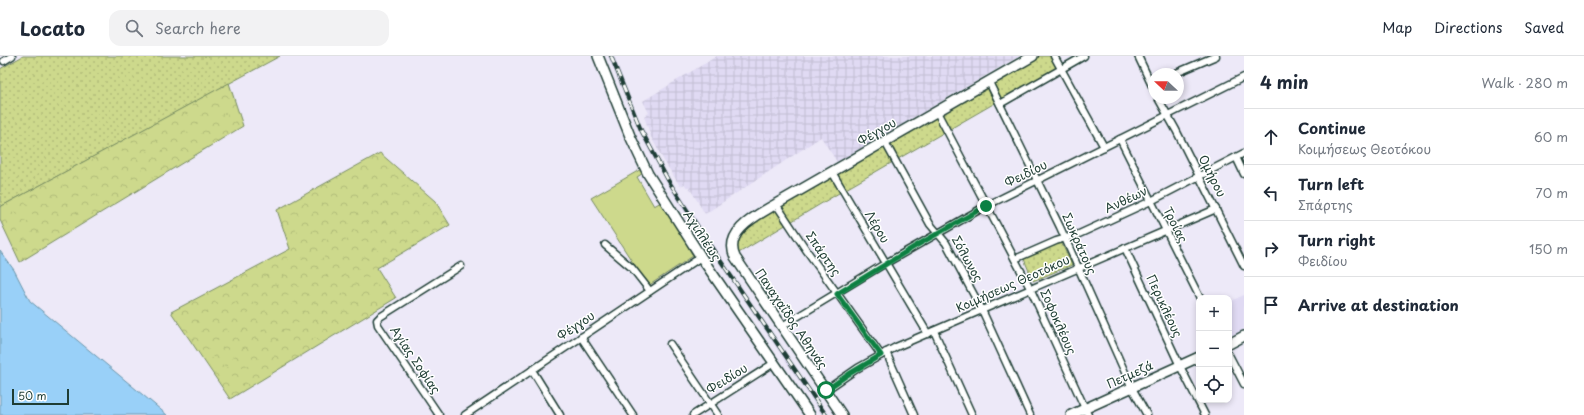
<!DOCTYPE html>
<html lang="en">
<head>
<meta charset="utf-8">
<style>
  body { margin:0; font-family:"Playpen Sans",sans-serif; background:#f2f2f3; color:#1f2937 }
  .controls { position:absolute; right:12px; bottom:12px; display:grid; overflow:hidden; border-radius:8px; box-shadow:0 2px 6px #0003 }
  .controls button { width:36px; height:36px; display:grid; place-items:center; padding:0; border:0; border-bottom:1px solid #e0e1e3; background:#fff; color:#1f2937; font:20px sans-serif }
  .compass { position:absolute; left:1148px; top:12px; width:36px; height:36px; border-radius:50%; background:#fff; box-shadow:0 2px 6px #0003; rotate:292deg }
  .scale { position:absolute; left:12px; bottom:10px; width:57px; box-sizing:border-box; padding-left:4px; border:2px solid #1f3d34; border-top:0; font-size:11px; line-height:14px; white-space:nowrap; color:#1f3d34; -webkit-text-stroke:3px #fff; paint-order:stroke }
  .stop { position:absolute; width:12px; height:12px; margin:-9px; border:3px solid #0b8043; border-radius:50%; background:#fff }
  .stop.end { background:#0b8043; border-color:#fff; box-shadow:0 1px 4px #0008 }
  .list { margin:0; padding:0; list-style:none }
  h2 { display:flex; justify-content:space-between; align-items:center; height:52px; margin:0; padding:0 16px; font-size:17px }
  h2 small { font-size:13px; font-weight:400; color:#747a83 }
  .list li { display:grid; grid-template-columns:26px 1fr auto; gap:12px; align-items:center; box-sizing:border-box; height:56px; padding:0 16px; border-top:1px solid #e0e1e3 }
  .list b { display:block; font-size:15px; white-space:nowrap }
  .list p { margin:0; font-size:13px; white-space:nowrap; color:#747a83 }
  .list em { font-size:13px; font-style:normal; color:#747a83 }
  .icon { flex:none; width:22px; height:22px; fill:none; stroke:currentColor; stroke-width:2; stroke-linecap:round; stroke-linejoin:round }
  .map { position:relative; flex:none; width:1244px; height:359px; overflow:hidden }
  header { display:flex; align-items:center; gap:24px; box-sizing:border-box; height:56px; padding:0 20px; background:#fff; border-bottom:1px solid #e0e1e3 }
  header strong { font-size:19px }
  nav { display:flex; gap:22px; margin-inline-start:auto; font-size:14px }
  .search { width:280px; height:36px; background:#f2f2f3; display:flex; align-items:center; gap:10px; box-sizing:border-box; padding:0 14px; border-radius:12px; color:#747a83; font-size:15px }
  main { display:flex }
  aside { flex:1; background:#fff }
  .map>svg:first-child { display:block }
  .built { fill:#e0daf3 }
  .industrial { fill:url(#industrial-grid) }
  .green { fill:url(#green-dots); stroke:#768b60 }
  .forest { fill:url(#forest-crowns); stroke:#768b60 }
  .pitch { fill:#cdd98c; stroke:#768b60 }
  .water { fill:#99d0f8; stroke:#6895aa }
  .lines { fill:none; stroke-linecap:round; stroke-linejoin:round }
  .street-casing { stroke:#1f3d34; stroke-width:9 }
  .secondary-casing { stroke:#1f3d34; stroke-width:12 }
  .street { stroke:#fff; stroke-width:6 }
  .secondary { stroke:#fff; stroke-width:9 }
  .rail-casing { stroke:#1f3d34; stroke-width:4 }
  .rail { stroke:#fff; stroke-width:2.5; stroke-dasharray:8; stroke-linecap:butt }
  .route { stroke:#0b8043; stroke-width:5 }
  .labels { text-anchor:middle; stroke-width:3; stroke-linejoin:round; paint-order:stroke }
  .street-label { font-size:12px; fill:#1f3d34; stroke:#fff }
</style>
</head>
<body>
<header>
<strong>Locato</strong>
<div class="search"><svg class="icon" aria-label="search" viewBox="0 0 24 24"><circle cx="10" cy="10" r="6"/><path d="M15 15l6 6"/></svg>Search here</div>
<nav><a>Map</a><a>Directions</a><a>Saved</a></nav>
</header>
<main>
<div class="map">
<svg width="1244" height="359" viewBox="0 0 1244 359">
  <defs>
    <pattern id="industrial-grid" width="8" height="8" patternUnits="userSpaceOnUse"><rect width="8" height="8" fill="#e0daf3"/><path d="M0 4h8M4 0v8" fill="none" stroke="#c0bcd1"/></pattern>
    <pattern id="green-dots" width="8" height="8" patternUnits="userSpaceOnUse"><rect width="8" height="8" fill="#cdd98c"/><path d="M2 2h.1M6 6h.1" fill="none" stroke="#b0bb79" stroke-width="1.8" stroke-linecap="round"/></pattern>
    <pattern id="forest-crowns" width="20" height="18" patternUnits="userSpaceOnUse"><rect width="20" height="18" fill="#cdd98c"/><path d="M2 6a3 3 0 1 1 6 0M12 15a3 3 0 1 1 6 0" fill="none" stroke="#b0bb79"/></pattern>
  </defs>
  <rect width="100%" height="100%" fill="#ede9f8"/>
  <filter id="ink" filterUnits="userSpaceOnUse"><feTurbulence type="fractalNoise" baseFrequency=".025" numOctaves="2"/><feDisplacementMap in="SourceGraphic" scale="8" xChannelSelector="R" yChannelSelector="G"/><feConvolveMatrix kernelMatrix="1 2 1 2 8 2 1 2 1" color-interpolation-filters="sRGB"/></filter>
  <g filter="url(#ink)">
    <g class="built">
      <polygon points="608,0 614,0 640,66 666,116 709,183 828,359 822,359 676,143 643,84"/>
      <polygon points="1244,239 1244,273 1229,281 1229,246"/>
    </g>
    <polygon class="industrial" points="717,0 1019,0 837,106 821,81 705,158 689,131 686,131 685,128 680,130 664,105 651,81 644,60 649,57 643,45"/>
    <g class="green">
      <polygon points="23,0 280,0 0,151 0,13"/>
      <polygon points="1040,0 1051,0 1058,12 1002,44 993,28"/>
      <polygon points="987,31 995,47 839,137 737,198 735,194 738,177 760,163"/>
      <polygon points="1061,186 1072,209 1033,225 1024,203"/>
    </g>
    <g class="forest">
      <polygon points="229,27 243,70 20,206 0,164 0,151"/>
      <polygon points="380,97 435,145 450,169 377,212 396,242 230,343 171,256 290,193 277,154"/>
    </g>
    <polygon class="pitch" points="643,112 645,116 637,121 654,150 663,145 693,200 648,230 591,142"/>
    <polygon class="water" points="0,195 14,214 30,245 167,359 0,359"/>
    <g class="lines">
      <g class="street-casing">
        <g id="street">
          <polyline points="1054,0 1104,91"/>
          <polyline points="1138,0 1154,34"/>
          <polyline points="4,5 12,0"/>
          <polyline points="1174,18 1216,0"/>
          <polyline points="989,26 1060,171 1132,332 1147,359"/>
          <polyline points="1158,42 1176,74 1244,210"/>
          <polyline points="1000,48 1084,0"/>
          <polyline points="937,56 1030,232 1088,359"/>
          <polyline points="1120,83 1200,242"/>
          <polyline points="885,86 930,168 946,187 982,254 1030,359"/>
          <polyline points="1236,101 1244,118"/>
          <polyline points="832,116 928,278"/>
          <polyline points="776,148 807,195 881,299"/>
          <polyline points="605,189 632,212 650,235"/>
          <polyline points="1125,192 1180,310 1205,359"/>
          <polyline points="1015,203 1056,185 1079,178 1151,145 1244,97"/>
          <polyline points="782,270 886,207 986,150 1244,21"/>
          <polyline points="934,275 972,359"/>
          <polyline points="581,281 633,359"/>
          <polyline points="670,288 718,359"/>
          <polyline points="886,296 914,359"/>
          <polyline points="1229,299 1244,328"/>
          <polyline points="532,314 560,359"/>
          <polyline points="826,334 858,312 896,291 1216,153"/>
          <polyline points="439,359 378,269 377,264 380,261 461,210"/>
          <polyline points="465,359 701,201"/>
          <polyline points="693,359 774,307"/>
        </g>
      </g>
      <g class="secondary-casing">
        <g id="secondary">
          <polyline points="598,0 630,80 648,118 701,201 810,359"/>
          <polyline points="1229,288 1244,280"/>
          <path d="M842,359L735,201C723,175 758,159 776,148L1033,0"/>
          <polyline points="1071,359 1199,301"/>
        </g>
      </g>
      <use href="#street" class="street"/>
      <use href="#secondary" class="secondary"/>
      <g class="rail-casing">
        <polyline id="rail" points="611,0 641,74 668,124 705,182 826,359"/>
      </g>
      <use href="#rail" class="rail"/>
    </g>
  </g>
  <g class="lines" filter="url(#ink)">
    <polyline class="route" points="826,334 849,318 881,299 837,238 914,191 986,150"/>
  </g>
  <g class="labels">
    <g class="street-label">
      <text transform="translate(877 76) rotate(-30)" y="4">Φέγγου</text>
      <text transform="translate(1026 118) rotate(-26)" y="4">Φειδίου</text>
      <text transform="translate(1212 120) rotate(63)" y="4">Ομήρου</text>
      <text transform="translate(1126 144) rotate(-25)" y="4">Ανθέων</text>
      <text transform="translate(1175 169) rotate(63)" y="4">Τροίας</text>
      <text transform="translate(877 171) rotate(59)" y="4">Λέρου</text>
      <text transform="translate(702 180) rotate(57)" y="4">Αχιλλέως</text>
      <text transform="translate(1079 188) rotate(66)" y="4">Σωκράτους</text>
      <text transform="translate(823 198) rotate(55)" y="4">Σπάρτης</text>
      <text transform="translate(967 203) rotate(61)" y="4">Σόλωνος</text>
      <text transform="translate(1013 228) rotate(-24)" y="4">Κοιμήσεως Θεοτόκου</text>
      <text transform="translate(1164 250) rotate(65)" y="4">Περικλέους</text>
      <text transform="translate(791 263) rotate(56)" y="4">Παναχαΐδος Αθηνάς</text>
      <text transform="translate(1058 266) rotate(66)" y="4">Σοφοκλέους</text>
      <text transform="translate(576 270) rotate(-34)" y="4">Φέγγου</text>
      <text transform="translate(415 304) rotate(56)" y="4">Αγίας Σοφίας</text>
      <text transform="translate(1130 319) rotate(-24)" y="4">Πετμεζά</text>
      <text transform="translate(727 323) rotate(-32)" y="4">Φειδίου</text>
    </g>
  </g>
</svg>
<div class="controls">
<button>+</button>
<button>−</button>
<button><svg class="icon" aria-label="locate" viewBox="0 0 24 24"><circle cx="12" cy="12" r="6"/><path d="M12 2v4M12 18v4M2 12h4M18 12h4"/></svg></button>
</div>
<svg class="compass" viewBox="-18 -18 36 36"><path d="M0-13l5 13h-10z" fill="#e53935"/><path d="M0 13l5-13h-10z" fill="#747a83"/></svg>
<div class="scale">50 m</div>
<div class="stop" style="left:826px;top:334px"></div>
<div class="stop end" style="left:986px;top:150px"></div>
</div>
<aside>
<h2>4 min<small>Walk · 280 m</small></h2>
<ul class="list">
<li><svg class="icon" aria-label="ahead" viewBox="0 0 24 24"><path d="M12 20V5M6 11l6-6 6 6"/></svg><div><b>Continue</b><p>Κοιμήσεως Θεοτόκου</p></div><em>60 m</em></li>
<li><svg class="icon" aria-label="left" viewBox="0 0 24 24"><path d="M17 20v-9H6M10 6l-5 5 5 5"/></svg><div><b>Turn left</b><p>Σπάρτης</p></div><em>70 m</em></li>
<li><svg class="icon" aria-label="right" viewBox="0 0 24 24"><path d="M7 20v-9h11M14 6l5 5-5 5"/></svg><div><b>Turn right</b><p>Φειδίου</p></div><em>150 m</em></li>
<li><svg class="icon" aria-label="arrive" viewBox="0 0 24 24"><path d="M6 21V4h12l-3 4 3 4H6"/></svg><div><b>Arrive at destination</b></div></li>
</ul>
</aside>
</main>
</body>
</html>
